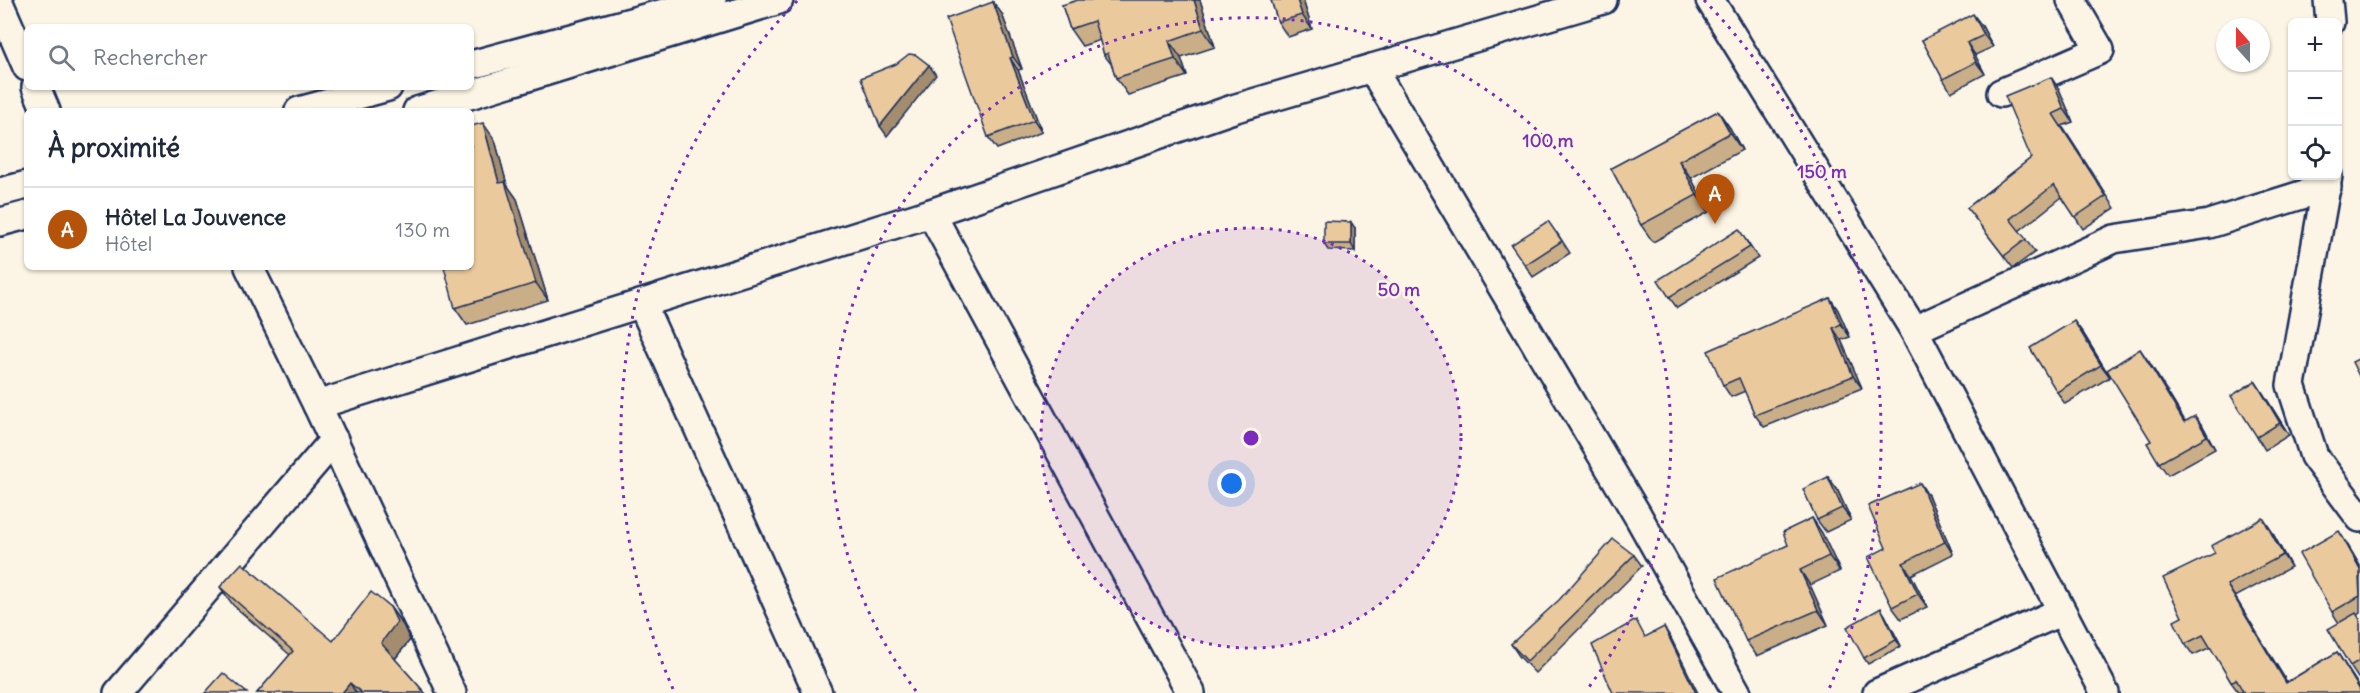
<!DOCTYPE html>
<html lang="fr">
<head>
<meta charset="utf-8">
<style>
  body { margin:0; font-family:Delius,sans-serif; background:#f2f2f3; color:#1f2937 }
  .controls { position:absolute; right:18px; top:18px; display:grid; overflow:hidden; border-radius:9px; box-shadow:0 2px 4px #0004 }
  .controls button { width:54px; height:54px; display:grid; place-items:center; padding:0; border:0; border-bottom:2px solid #e0e1e3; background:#fff; color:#1f2937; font:30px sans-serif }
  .compass { position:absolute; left:2216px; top:18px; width:54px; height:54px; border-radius:50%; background:#fff; box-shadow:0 2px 4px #0004; rotate:339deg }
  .you { position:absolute; left:1232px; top:484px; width:21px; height:21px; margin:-15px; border:4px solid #fff; border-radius:50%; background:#1a73e8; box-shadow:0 0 0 9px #1a73e833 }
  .badge { display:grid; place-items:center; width:39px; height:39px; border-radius:50%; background:#b45309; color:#fff; font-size:20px; font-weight:700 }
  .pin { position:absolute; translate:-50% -50px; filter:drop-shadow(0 2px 3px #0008) }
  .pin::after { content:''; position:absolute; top:32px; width:21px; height:18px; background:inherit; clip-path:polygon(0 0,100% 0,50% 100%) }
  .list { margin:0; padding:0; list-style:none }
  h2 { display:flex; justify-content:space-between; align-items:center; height:78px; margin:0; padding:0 24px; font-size:26px }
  h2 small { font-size:20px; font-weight:400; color:#747a83 }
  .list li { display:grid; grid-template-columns:39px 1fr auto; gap:18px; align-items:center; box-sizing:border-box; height:84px; padding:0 24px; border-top:2px solid #e0e1e3 }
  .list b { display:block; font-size:22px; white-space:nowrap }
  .list p { margin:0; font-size:20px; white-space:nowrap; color:#747a83 }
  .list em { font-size:20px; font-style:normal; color:#747a83 }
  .icon { flex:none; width:33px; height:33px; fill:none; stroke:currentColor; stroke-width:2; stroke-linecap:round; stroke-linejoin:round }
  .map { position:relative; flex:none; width:2360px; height:693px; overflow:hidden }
  .search { position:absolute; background:#fff; box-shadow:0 2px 4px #0004; left:24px; top:24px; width:450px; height:66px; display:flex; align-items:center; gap:15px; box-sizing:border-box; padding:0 21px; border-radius:9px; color:#747a83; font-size:22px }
  .panel { position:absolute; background:#fff; box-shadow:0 2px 4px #0004; left:24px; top:108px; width:450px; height:162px; border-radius:9px }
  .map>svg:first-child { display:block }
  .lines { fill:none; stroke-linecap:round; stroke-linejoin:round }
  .street-casing { stroke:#1b2f5e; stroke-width:32 }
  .street { stroke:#fcf5e5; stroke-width:27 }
  .wall { fill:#c9ae87; stroke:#1b2f5e; stroke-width:1.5 }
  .shaded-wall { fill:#a48d6e; stroke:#1b2f5e; stroke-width:1.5 }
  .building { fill:#eaca9d; stroke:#1b2f5e; stroke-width:1.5 }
  .ring { fill:none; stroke:#7b2cbf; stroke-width:3; stroke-dasharray:3 6 }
  .centre { fill:#7b2cbf; stroke:#fcf5e5; stroke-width:3 }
  .ring-label { font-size:18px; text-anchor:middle; font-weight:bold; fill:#7b2cbf; stroke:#fcf5e5; stroke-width:5; stroke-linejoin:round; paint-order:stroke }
</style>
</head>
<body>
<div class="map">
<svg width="2360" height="693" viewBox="0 0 2360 693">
  <rect width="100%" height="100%" fill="#fcf5e5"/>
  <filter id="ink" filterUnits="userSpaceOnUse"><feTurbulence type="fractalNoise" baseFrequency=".0167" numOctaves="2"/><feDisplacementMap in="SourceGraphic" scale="12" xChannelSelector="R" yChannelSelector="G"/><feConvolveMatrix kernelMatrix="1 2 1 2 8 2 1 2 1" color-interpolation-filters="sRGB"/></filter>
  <g filter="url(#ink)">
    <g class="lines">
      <g class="street-casing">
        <g id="street">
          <polyline points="1710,0 1914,330 2105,693"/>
          <polyline points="2328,0 2330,22"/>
          <polyline points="0,5 27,67"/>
          <polyline points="471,65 712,0"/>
          <polyline points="1372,68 1638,516 1737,693"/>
          <polyline points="36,87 46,111"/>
          <polyline points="2001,93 2100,50 2071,0"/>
          <polyline points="299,111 388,87"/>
          <polyline points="417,111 779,0"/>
          <polyline points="2328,176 2291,385 2314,456 2360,518"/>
          <polyline points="0,192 27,185"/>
          <polyline points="931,213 1191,693"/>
          <polyline points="0,222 27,215"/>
          <polyline points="249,267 317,405 452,693"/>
          <polyline points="642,304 818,693"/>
          <polyline points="1914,330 2114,239 2209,224 2327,187"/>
          <polyline points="317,405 931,213 1236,108 1603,0"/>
          <polyline points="118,693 334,440"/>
          <polyline points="1877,693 2060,612"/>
        </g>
      </g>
      <use href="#street" class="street"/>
    </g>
    <g class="wall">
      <polygon points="1200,0 1215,47 1181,58 1187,76 1128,95 1116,78 1112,65 1104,55 1100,40 1082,46 1070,29 1062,5"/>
      <polygon points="1271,0 1303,0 1312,29 1288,37 1278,22"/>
      <polygon points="993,2 1002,14 1022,69 1018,70 1042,132 997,149 988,137"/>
      <polygon points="1982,26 1993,47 1975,55 1985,74 1951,92 1943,79 1922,40"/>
      <polygon points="2059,89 2073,122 2062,126 2115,208 2083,229 2062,197 2019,231 2035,252 2013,268 1967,208 2031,158"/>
      <polygon points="1718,111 1730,128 1742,150 1691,178 1709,212 1653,242 1641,225 1611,168"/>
      <polygon points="495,140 507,185 517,199 548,300 467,325 455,308"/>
      <polygon points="1355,228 1355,251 1328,250 1324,244"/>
      <polygon points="1557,233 1570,253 1533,277 1525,265"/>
      <polygon points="1746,240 1758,258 1677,308 1669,297"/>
      <polygon points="1830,298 1838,310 1850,337 1841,340 1862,388 1764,427 1755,415 1745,391 1731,397 1723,385"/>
      <polygon points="2083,333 2110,377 2065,404 2057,392"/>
      <polygon points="2149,362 2185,422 2204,428 2215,449 2168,475 2159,463 2151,441"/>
      <polygon points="2255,381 2289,435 2265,450 2257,437"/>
      <polygon points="1828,477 1837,489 1851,520 1826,532 1817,520"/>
      <polygon points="1928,495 1953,554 1911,575 1927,607 1901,619 1892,607 1886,548"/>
      <polygon points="1812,518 1822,533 1840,571 1810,585 1828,625 1757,656 1746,641 1788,545"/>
      <polygon points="2271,530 2291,567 2235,597 2287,682 2337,652 2360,688 2243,691 2239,693 2231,682 2211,647 2193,655 2185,644 2182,617"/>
      <polygon points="2347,544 2360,566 2360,613 2357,615 2360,619 2360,677 2358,678 2350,666 2339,623 2332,612"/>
      <polygon points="1634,555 1642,566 1535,673 1519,656 1511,644"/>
      <polygon points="220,587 333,641 390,607 403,625 410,640 395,659 425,693 257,693 290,655 233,605"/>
      <polygon points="1885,615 1901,646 1868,664 1864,658"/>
    </g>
    <g class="shaded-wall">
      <polygon points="1194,0 1200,0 1215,47 1203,29"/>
      <polygon points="1297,0 1303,0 1312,29 1302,15"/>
      <polygon points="993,2 1002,14 1022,69 1013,57"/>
      <polygon points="1973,14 1982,26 1993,47 1984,35"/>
      <polygon points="1169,41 1181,58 1187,76 1175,59"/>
      <polygon points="1967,43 1975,55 1985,74 1976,62"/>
      <polygon points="1010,58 1018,70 1042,132 1034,120"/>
      <polygon points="929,65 936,75 887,136 880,126"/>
      <polygon points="2051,77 2059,89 2073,122 2064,109"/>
      <polygon points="1718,111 1730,128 1742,150 1730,133"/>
      <polygon points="483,123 495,140 507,185 517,199 548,300 536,283 499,183"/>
      <polygon points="1679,161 1691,178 1709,212 1697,195"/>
      <polygon points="1351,222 1355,228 1355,251 1351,244"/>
      <polygon points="1830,298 1838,310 1850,337 1841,324"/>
      <polygon points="2074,321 2083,333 2110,377 2101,365"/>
      <polygon points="1833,328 1841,340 1862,388 1853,376"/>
      <polygon points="2140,349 2149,362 2193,434 2184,422"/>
      <polygon points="2255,381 2263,393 2289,435 2280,423"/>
      <polygon points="2195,416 2204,428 2215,449 2207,436"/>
      <polygon points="1828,477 1837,489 1851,520 1842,508"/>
      <polygon points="1920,483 1928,495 1953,554 1945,542"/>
      <polygon points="1812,518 1822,533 1840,571 1829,556"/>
      <polygon points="2263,518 2271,530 2291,567 2283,555"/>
      <polygon points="2339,531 2347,544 2360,566 2360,569"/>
      <polygon points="1903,563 1911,575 1927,607 1918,594"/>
      <polygon points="1800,570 1810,585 1828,625 1818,610"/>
      <polygon points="2227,585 2235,597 2293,693 2286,683"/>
      <polygon points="390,607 403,625 410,640 393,661 381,643"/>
      <polygon points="1881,608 1885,615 1901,646 1896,640"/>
      <polygon points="1664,627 1671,638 1698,693 1696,693"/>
      <polygon points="2337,652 2360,688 2360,690"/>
      <polygon points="350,683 356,693 342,693"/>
    </g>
    <g class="building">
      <polygon points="1078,0 1194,0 1203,29 1169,41 1175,59 1116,78 1108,53 1104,55 1094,21 1070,29 1062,5"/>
      <polygon points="1271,0 1297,0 1302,15 1278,22"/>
      <polygon points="993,2 1013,57 1010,58 1034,120 988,137 946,19"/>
      <polygon points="1973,14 1984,35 1967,43 1976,62 1943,79 1922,40"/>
      <polygon points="909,54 916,55 929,65 880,126 861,78 896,64"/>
      <polygon points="2051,77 2064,109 2053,114 2106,196 2075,217 2054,185 2010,219 2026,239 2004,256 1967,208 2031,158 2005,96"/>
      <polygon points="1718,111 1730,133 1679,161 1697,195 1641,225 1611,168"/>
      <polygon points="483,123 499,183 505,182 536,283 455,308 444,267 471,267 471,126"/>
      <polygon points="1324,221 1351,222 1351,244 1324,244"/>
      <polygon points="1548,221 1562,241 1525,265 1511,245"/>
      <polygon points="1739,229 1750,247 1669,297 1658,280"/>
      <polygon points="1830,298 1841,324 1833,328 1853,376 1755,415 1739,378 1723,385 1708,351"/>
      <polygon points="2074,321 2101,365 2057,392 2030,348"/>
      <polygon points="2140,349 2184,422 2195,416 2207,436 2159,463 2147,443 2151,441 2107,370"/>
      <polygon points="2360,358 2360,378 2352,362"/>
      <polygon points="2255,381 2280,423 2257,437 2231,396"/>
      <polygon points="1828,477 1842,508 1817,520 1803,489"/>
      <polygon points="1920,483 1945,542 1903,563 1918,594 1892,607 1868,557 1886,548 1868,506"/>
      <polygon points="1812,518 1829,556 1800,570 1818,610 1746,641 1717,578 1788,545 1783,532"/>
      <polygon points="2263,518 2283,555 2227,585 2286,683 2337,652 2360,690 2360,693 2244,693 2236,679 2231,682 2203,635 2185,644 2174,621 2182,617 2163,578 2215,553 2211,546"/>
      <polygon points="2339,531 2360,569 2360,577 2359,578 2360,596 2332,612 2299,554"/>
      <polygon points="1613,539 1634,555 1527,661 1511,644 1559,600"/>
      <polygon points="242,563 333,641 371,592 390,607 397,622 381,643 425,693 362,693 350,683 342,693 257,693 293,651 220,587"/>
      <polygon points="1881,608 1896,640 1864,658 1847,627"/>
      <polygon points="2356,613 2360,620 2360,660 2350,666 2328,629"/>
      <polygon points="1636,620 1645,637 1664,627 1696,693 1613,693 1592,645"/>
      <polygon points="223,673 247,693 205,693"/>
    </g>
  </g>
  <circle cx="1251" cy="438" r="210" fill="#7b2cbf" fill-opacity=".12"/>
  <g class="ring">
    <circle cx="1251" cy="438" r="210"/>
    <path d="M916 691A420 420 0 1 1 1586 691"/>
    <path d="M673 689A630 630 0 0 1 798 0M1704 0A630 630 0 0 1 1829 689"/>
  </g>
  <circle cx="1251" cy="438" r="9" class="centre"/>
  <g class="ring-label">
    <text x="1548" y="147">100 m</text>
    <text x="1822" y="178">150 m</text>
    <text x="1399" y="296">50 m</text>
  </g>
</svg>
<div class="controls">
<button>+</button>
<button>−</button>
<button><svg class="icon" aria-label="locate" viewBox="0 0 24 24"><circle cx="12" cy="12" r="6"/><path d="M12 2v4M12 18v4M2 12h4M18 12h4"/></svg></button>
</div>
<svg class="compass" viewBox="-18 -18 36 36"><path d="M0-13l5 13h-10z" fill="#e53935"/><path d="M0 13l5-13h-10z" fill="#747a83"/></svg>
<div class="you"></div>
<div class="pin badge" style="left:1715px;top:224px">A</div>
<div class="search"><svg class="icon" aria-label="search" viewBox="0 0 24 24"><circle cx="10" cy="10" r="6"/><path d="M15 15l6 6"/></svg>Rechercher</div>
<section class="panel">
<h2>À proximité<small></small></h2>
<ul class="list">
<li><span class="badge">A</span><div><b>Hôtel La Jouvence</b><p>Hôtel</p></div><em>130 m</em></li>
</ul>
</section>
</div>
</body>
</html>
